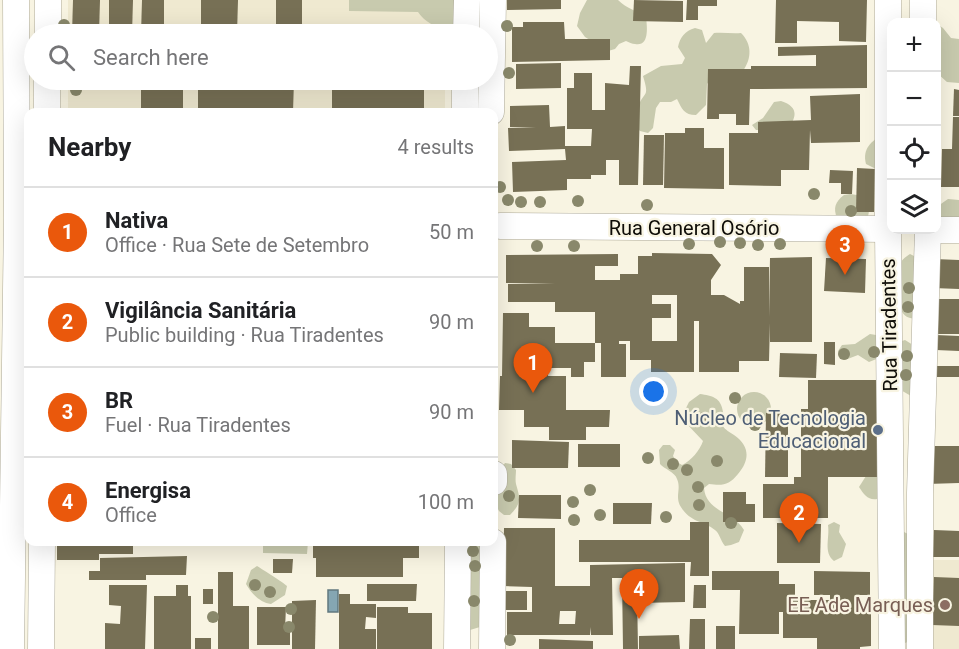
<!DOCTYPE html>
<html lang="en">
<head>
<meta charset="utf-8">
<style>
  body { margin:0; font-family:Roboto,sans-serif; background:#f2f2f2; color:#202124 }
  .controls { position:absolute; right:18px; top:18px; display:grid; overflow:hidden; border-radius:12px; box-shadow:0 6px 24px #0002 }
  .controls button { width:54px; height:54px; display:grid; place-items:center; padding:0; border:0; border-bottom:2px solid #e0e0e0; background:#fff; color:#202124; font:30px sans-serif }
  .you { position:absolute; left:654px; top:392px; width:21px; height:21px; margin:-15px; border:4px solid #fff; border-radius:50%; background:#1a73e8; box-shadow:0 0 0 9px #1a73e833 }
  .badge { display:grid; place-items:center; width:39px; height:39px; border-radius:50%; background:#ea580c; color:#fff; font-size:20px; font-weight:700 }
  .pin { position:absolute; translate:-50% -50px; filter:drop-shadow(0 2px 3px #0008) }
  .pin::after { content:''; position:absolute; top:32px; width:21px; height:18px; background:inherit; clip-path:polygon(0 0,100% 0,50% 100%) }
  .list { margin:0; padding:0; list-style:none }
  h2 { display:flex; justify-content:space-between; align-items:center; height:78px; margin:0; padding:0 24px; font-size:26px }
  h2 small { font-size:20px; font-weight:400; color:#757577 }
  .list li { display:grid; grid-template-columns:39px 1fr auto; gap:18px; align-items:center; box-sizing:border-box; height:90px; padding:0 24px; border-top:2px solid #e0e0e0 }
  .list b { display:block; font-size:22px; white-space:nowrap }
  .list p { margin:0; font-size:20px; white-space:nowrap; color:#757577 }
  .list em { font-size:20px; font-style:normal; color:#757577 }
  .icon { flex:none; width:33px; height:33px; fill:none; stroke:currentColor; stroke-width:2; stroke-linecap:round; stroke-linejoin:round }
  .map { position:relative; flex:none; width:959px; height:649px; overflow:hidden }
  .search { position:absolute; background:#fff; box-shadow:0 6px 24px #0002; left:24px; top:24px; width:474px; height:66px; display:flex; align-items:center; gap:15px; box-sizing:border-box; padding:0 21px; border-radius:33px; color:#757577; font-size:22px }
  .panel { position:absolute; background:#fff; box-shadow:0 6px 24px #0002; left:24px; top:108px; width:474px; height:438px; border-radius:12px }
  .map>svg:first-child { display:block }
  .built { fill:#efe9d0 }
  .green { fill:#c8caae }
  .water { fill:#85a6b2; stroke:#61787f; stroke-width:1.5 }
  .building { fill:#777055; fill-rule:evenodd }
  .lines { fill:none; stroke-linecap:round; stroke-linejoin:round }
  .secondary-casing { stroke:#aeaa99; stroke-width:27 }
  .secondary { stroke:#fff; stroke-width:26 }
  .tree { fill:#89886b }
  .service-dot { fill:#5c6f8a; stroke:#f8f4e2; stroke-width:2 }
  .education-dot { fill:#8d6e63; stroke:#f8f4e2; stroke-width:2 }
  .labels { text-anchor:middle; stroke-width:4.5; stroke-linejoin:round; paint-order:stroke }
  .street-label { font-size:20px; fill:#0e0c07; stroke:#f8f4e2 }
  .service-label { font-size:20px; fill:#4e5e75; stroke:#f8f4e2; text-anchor:end }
  .education-label { font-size:20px; fill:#785e54; stroke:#f8f4e2; text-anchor:end }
</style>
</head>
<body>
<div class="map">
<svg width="959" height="649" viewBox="0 0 959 649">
  <rect width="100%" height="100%" fill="#f8f4e2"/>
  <g class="built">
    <rect x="68" y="0" width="378" height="34"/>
    <rect x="68" y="80" width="377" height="32"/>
    <polygon points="932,560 959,560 959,649 931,649"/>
  </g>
  <g class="green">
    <path d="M349,0H484L488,34C465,34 431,32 418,12L349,11Z"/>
    <path d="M587,0H618C627,9 636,10 646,17C647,26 650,47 635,44C632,44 629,42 626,41L619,44L615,49L608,51L585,37L577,26L580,13Z"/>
    <polygon points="937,24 943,28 951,38 959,39 959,83 947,82 937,73"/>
    <path d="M695,28L702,30L706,43L714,33C723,32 732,34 741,33C752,44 752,58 743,71L715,72L707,84L706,105L696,115C684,115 682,109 677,99L671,102H660L656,108L653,128L648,133L640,131L636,127C637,120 636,113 638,107C644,90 650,99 643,76L661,66L682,64L685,58L678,47C680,37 685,31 695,28Z"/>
    <path d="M781,101C799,107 797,117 787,130H756L752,125L763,118L774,102Z"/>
    <path d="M884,134V173L866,164C862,149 871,141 884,134Z"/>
    <path d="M850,194L857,195L869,211L868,217L837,218C833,208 835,202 844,195Z"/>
    <polygon points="948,199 959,200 959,235 937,222 938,206"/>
    <path d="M910,254L916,257V319C895,318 901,299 901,284C902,269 893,265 910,254Z"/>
    <polygon points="870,334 876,335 879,358 869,362 858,355 845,360 840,357 838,351 842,345 855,344"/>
    <polygon points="905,340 913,345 911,396 899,389 902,341"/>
    <polygon points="494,358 498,371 498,406 494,411"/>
    <circle cx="754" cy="409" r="17"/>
    <path d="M700,394C712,396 721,397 723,412C724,416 722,421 723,426C725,430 730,432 734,435C750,446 750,460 738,474C729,485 723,486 709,484L704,488C706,512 734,512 744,530L739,542L731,545L725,546C720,540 720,534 715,530C704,521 693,523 683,510C673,498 682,490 677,479C675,472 664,469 660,464L659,450L663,445H670L675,450L673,456L677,462L682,465C691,461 700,450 703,441L684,421L683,414L689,402Z"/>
    <path d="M505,463L511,464L516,470C516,474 515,480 516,484C520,498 522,503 510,515H504L499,511L496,505L497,473Z"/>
    <path d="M873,474L880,475L881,498C869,502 865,496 859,487L866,476Z"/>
    <path d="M834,522L840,525L839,532L846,544L842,557L834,561C823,552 830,538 828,525Z"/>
    <polygon points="902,531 908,534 910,637 906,643 900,641"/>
    <polygon points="263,542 308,542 307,554 263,553"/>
    <polygon points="465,542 486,542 483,574 480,589 480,627 470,630 464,626"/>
    <path d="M257,566C263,570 283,582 287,586L285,595L271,604C260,603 251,593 246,584L251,570Z"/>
  </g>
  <rect class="water" x="328" y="590" width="10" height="22"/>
  <g class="building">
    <polygon points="73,0 100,0 99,34 72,34"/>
    <polygon points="109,0 133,0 132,34 109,34"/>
    <polygon points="142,0 164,0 164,34 141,34"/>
    <polygon points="201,0 238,0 237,34 201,34"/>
    <rect x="276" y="0" width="26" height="34"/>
    <polygon points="507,0 561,0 561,9 507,10"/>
    <polygon points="634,0 683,1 683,22 633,21"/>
    <polygon points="687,0 717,0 717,6 698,6 698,20 686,20"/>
    <polygon points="776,0 867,0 866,42 839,41 839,22 797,21 797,43 775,43"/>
    <polygon points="523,22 564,22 565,39 610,39 610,60 512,62 512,27 523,27"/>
    <polygon points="867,45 867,88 750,89 749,125 736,125 736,114 719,114 719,119 707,119 708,69 751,69 751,66 816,66 816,55 778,56 778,47"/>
    <polygon points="561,63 561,88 516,89 516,64"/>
    <polygon points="630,66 641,66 638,185 619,185 619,160 606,160 606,175 591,175 591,179 567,179 567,190 513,192 512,162 566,160 565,149 509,151 508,128 536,127 510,127 510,106 549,105 550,127 565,126 565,146 591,146 592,129 567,129 567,88 574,88 574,73 592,73 592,110 605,110 605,83 629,85"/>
    <polygon points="141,80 294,80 293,112 198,112 198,87 183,86 183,112 141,112"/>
    <rect x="332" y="80" width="92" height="32"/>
    <polygon points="954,89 959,90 959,116 953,116"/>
    <polygon points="860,94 860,142 811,143 810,130 809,170 781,170 781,186 729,185 729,133 758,133 758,122 811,120 810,96"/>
    <polygon points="953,117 959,117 959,187 941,187 942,149 952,149"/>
    <polygon points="685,128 704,128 704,148 724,148 724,189 664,188 665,133 685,133"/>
    <polygon points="644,135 664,135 663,185 643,185"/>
    <polygon points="857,168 875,169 874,212 856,212"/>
    <polygon points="830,170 853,171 852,194 841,194 841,183 829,183"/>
    <path d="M652,253L712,254L721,265L711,280V295H724L740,304V301H744V267H769V317L770,258L812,257V342H770V323L769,361H739V372H699V321H694V372H651V360H630V341H619V344H626V377H601V343H595V362H584V377H571V368H548V376H566V410H610L609,427H586V440H549V427H524V410H499L500,376H502L503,313H529V327H555V343H595V312H555V302H508V284L555,283H506V255L618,254V266H595V280H620V274H638V256H652ZM652,295H677V341H652V318H671V304H652Z"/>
    <polygon points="826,258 866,259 865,293 824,291"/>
    <polygon points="934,259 959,260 959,289 933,288"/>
    <polygon points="935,299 959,299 959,334 934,334"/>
    <polygon points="936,335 959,336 959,351 936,350"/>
    <polygon points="824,342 835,342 835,365 824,364"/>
    <polygon points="780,353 817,354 816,378 779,377"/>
    <rect x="935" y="366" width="24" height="11"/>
    <polygon points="808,380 878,380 877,477 828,477 828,518 763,518 763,484 794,484 794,477 801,477 801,409 808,409"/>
    <polygon points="766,413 788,413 788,477 765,477"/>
    <polygon points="512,440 569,442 568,468 512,468"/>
    <rect x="578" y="444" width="42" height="23"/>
    <polygon points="926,446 959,446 959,483 927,484"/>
    <polygon points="723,492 746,492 746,504 755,504 755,522 723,522"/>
    <polygon points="519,495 561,495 561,519 518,518"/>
    <polygon points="613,503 652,503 651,524 613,524"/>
    <polygon points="690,522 709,522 709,576 690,576 691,562 579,562 579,540 690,540"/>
    <polygon points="777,523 821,524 820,563 777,563"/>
    <path d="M504,528H555V586H590V565L685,563V602L638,603L637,592L638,649H623L622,578H612L613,635H591L590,627V635H507V612H532V587L503,586ZM560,611H576L575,624H559Z"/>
    <polygon points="934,530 959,531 959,557 933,557"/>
    <polygon points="85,542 133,542 133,554 99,554 99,560 57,560 57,545 85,545"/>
    <polygon points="313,542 419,542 419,558 403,558 403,577 316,577 316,558 313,558"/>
    <polygon points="187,556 186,575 146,575 146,580 89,580 89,571 100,571 100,558"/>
    <polygon points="273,559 293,559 292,573 273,573"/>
    <polygon points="712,571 779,571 779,584 795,584 795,600 830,600 830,595 814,595 814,571 870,572 870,595 859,595 859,608 871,608 871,646 860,647 860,649 817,649 817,638 783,638 783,612 779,612 779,634 739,634 740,590 712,590"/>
    <polygon points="218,572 233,572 233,606 249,606 249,649 218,649"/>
    <polygon points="934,577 959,578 959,626 932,625"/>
    <polygon points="367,584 417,584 416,601 367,601"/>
    <polygon points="109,585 147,585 145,649 105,649 105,623 120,624 121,606 109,605"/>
    <polygon points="176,585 188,585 188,596 191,596 191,649 154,649 154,596 176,596"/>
    <polygon points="694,585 706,585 706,608 693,608"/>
    <rect x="203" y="589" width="10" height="15"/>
    <rect x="505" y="591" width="22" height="19"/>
    <polygon points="339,594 350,594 350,604 376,604 376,618 366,617 365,629 376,629 376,649 339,649"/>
    <polygon points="316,600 315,649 292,649 292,601"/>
    <polygon points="257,607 286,607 285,629 290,629 290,645 257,645"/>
    <polygon points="377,607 408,607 408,613 432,613 432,649 377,649"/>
    <polygon points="690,619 705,619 705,649 689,649"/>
    <rect x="716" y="626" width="19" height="23"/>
    <polygon points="679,635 680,649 639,649 639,636"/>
    <rect x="195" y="638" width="16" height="11"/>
    <polygon points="539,639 593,641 593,649 539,649"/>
  </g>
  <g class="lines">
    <g class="secondary-casing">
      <g id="secondary">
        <polyline points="888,0 888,229 892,649"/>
        <polyline points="923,0 923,22"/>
        <polyline points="48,34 48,0"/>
        <polyline points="466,34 467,0"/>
        <polyline points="47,112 47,80"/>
        <polyline points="465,112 465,80"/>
        <polyline points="491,112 493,0"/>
        <polyline points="500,226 888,229"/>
        <polyline points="928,230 959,230"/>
        <polyline points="494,474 494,482"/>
        <polyline points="11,649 17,218 16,0"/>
        <polyline points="41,649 42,542"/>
        <polyline points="457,649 458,542"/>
        <polyline points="492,649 493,542"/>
        <polyline points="920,649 920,493 928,230"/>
      </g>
    </g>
    <use href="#secondary" class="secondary"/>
  </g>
  <g class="tree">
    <circle cx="64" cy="25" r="6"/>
    <circle cx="507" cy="26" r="6"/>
    <circle cx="509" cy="73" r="6"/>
    <circle cx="76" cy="90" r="6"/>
    <circle cx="500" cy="187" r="6"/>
    <circle cx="814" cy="194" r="6"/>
    <circle cx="508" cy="200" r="6"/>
    <circle cx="578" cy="201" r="6"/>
    <circle cx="521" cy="202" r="6"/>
    <circle cx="540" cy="202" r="6"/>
    <circle cx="647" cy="205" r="6"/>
    <circle cx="851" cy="211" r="6"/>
    <circle cx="720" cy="242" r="6"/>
    <circle cx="740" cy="243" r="6"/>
    <circle cx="689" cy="244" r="6"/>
    <circle cx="780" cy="244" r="6"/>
    <circle cx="758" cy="245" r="6"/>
    <circle cx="537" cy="246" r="6"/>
    <circle cx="574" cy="246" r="6"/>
    <circle cx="909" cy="288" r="6"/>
    <circle cx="908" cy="307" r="6"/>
    <circle cx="874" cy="352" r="6"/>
    <circle cx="844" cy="354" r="6"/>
    <circle cx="907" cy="356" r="6"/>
    <circle cx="906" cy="375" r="6"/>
    <circle cx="735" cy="398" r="6"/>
    <circle cx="704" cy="418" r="6"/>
    <circle cx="755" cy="425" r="6"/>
    <circle cx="648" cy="458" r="6"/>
    <circle cx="717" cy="461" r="6"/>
    <circle cx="673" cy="464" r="6"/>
    <circle cx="687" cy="470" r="6"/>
    <circle cx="698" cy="487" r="6"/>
    <circle cx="590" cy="490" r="6"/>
    <circle cx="509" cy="496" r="6"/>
    <circle cx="573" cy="502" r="6"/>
    <circle cx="699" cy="505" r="6"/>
    <circle cx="600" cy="515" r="6"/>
    <circle cx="666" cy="517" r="6"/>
    <circle cx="574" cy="520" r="6"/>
    <circle cx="731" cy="523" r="6"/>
    <circle cx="473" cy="551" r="6"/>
    <circle cx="475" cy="566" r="6"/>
    <circle cx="255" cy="585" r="6"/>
    <circle cx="270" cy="592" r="6"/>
    <circle cx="474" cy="601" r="6"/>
    <circle cx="291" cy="609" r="6"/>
    <circle cx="213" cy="617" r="6"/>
    <circle cx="289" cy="627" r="6"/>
    <circle cx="510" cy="640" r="6"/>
  </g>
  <circle class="service-dot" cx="878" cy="430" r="6"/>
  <circle class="education-dot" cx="945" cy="605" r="6"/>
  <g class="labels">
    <g class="street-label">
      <text x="694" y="235">Rua General Osório</text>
      <text transform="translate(889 325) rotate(-91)" y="7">Rua Tiradentes</text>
    </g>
    <g class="service-label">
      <text x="866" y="425">Núcleo de Tecnologia<tspan x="866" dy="23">Educacional</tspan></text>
    </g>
    <g class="education-label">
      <text x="933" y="612">EE Ade Marques</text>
    </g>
  </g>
</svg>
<div class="controls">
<button>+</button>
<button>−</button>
<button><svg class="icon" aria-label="locate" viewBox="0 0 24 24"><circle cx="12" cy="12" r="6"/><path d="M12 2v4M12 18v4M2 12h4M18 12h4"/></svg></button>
<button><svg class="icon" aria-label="layers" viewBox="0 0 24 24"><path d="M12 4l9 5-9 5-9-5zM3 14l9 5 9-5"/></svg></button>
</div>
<div class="you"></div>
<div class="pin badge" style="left:533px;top:393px">1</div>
<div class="pin badge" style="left:799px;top:543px">2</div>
<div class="pin badge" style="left:845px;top:275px">3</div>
<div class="pin badge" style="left:639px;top:619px">4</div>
<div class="search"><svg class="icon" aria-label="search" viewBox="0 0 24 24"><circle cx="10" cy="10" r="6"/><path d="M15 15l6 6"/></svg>Search here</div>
<section class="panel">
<h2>Nearby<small>4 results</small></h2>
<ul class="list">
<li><span class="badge">1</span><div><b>Nativa</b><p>Office · Rua Sete de Setembro</p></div><em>50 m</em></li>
<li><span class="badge">2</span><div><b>Vigilância Sanitária</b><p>Public building · Rua Tiradentes</p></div><em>90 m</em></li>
<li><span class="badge">3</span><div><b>BR</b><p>Fuel · Rua Tiradentes</p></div><em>90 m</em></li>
<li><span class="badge">4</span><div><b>Energisa</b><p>Office</p></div><em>100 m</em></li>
</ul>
</section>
</div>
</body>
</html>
